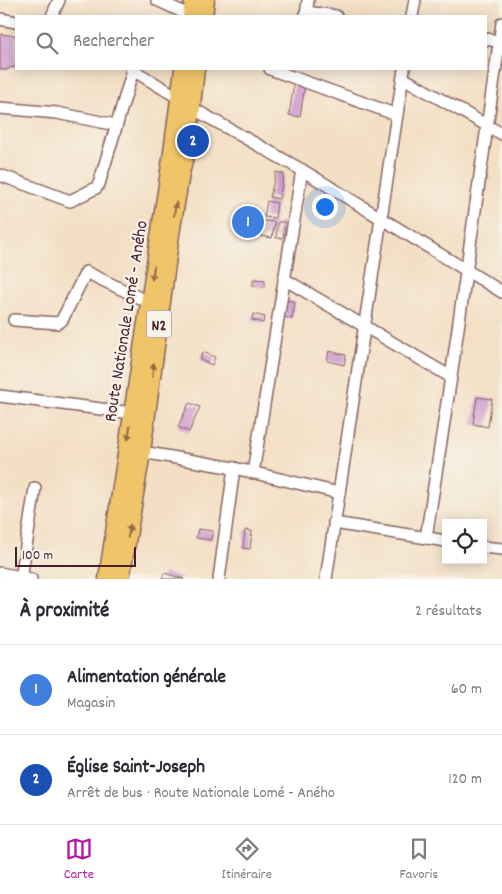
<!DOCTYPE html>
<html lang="fr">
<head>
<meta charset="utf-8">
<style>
  body { margin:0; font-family:Dekko,sans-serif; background:#f2f2f3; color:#2b2b33 }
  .controls { position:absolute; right:15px; bottom:15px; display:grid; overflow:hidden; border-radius:0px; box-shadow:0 2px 12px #0003 }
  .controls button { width:45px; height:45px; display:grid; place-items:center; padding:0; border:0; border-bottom:1px solid #e1e1e2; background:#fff; color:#2b2b33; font:25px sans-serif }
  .scale { position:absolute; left:15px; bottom:12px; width:121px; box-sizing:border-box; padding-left:5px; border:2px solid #4a1f2b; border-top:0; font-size:14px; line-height:18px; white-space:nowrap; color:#4a1f2b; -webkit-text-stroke:4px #f7f3e8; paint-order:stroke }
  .you { position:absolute; left:324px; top:206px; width:18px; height:18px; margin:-12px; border:4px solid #fff; border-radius:50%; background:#1a73e8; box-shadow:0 0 0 8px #1a73e833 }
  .badge { display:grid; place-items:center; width:32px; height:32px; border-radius:50%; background:#b5179e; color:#fff; font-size:16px; font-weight:700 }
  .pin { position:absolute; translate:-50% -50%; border:2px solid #fff; box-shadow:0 1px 5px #0006 }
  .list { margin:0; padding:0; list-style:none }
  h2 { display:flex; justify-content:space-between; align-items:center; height:65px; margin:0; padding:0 20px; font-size:21px }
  h2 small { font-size:16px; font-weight:400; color:#7c7c81 }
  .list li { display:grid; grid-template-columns:32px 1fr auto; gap:15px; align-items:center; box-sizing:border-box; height:90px; padding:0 20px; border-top:1px solid #e1e1e2 }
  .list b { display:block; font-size:19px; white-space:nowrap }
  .list p { margin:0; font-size:16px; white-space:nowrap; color:#7c7c81 }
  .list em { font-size:16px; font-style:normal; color:#7c7c81 }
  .icon { flex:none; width:28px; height:28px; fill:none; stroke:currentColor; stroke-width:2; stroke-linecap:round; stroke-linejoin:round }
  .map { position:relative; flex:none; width:502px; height:579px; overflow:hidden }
  .search { position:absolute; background:#fff; box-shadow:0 2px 12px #0003; left:15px; right:15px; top:15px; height:55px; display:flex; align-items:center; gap:12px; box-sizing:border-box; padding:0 18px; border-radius:0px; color:#7c7c81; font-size:19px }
  .sheet { height:245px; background:#fff }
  nav { display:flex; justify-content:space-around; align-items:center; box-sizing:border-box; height:70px; border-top:1px solid #e1e1e2; background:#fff; font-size:14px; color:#7c7c81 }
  nav a { display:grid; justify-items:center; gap:2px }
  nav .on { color:#b5179e }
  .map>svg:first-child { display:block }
  .building { fill:#cd99cd }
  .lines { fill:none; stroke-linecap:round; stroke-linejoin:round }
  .minor-casing { stroke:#856261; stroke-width:14 }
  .highway-casing { stroke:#856261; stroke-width:19 }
  .minor { stroke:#fff; stroke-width:11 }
  .highway { stroke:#f0c469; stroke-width:16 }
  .oneway { fill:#956947 }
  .labels { text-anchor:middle; stroke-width:4.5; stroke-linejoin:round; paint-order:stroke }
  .shield { fill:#f7f3e8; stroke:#7e5f64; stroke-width:1 }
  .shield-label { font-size:16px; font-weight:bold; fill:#4a1f2b }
  .street-label { font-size:18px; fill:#4a1f2b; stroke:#f7f3e8 }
</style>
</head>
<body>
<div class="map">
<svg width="502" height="579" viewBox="0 0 502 579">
  <rect width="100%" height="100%" fill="#f7f3e8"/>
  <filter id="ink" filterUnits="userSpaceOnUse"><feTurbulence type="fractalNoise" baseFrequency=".02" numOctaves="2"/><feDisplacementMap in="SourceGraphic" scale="10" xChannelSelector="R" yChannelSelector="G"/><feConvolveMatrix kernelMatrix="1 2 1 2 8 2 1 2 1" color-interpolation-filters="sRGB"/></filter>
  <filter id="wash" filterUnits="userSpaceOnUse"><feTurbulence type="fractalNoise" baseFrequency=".0096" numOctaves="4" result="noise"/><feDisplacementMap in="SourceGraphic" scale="20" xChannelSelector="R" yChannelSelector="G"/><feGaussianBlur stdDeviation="1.12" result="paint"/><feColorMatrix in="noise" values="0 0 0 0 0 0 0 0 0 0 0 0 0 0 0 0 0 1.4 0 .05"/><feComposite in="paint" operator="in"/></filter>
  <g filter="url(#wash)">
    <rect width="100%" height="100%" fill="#f3dfc4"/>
    <g id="blocks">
      <g class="building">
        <polygon points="0,34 16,36 16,68 12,67 6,70 0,69"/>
        <polygon points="294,83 305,84 300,117 289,115"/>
        <polygon points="276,172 284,174 279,199 270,197"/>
        <polygon points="267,201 277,203 275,218 264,217"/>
        <polygon points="247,216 258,217 258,224 253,224 252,232 246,231"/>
        <polygon points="264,221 275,222 272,238 261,236"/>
        <polygon points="278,222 285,222 283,238 276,238"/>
        <polygon points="253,279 265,280 265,287 253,286"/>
        <polygon points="287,300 295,302 292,319 284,317"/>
        <polygon points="253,314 265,317 263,323 252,320"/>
        <polygon points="329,351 346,355 344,365 327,361"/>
        <polygon points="203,352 215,357 212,365 200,360"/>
        <polygon points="477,397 492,399 488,427 473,424"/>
        <polygon points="189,403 200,407 189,432 178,427"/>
        <polygon points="198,529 213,531 211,540 196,538"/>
        <polygon points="245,530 252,531 250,549 243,548"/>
        <polygon points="164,573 184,579 162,579"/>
      </g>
    </g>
  </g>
  <g filter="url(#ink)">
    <use href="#blocks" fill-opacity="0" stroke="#856261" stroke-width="1"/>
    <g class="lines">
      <g class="minor-casing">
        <g id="minor">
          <polyline points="157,0 191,16"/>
          <polyline points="306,12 336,16"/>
          <polyline points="52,16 59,0"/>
          <polyline points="306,16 308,0"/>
          <polyline points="412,16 415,0"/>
          <polyline points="0,19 16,22"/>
          <polyline points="486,39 502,42"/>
          <polyline points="131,69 179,98 192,108 302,170 502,292"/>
          <polyline points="270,69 397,115"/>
          <polyline points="403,78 502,134"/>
          <polyline points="0,108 57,113 116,125"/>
          <polyline points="0,175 70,201 96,188 99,184 133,70"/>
          <polyline points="284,279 451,377"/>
          <polyline points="14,320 58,323 62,320 86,272 148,302"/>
          <polyline points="0,396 132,413"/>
          <polyline points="142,452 234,468 339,493"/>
          <polyline points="253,473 302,170"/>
          <polyline points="334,523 446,541"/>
          <polyline points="426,538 451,377 502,23"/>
          <polyline points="483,547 502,549"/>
          <polyline points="0,573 31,579"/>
          <polyline points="21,579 35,488"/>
          <polyline points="219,579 234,468"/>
          <path d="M326,579C352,409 377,239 404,69"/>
        </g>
      </g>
      <g class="highway-casing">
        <g id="highway">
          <polyline points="191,16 193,0"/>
          <polyline points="204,16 206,0"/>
          <polyline points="107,579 172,152 183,69"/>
          <polyline points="121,579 142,452 171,234 181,174 188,143 196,69"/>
        </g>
      </g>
      <use href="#minor" class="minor"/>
      <use href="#highway" class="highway"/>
    </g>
    <defs><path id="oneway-solid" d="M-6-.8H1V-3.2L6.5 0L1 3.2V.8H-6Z" transform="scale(1.25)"/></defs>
    <g class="oneway">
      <use href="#oneway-solid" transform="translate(175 209) rotate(-81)"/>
      <use href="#oneway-solid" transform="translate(153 273) rotate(99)"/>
      <use href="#oneway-solid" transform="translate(153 370) rotate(-82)"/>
      <use href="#oneway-solid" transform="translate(129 433) rotate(99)"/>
      <use href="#oneway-solid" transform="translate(129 531) rotate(-80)"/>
    </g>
  </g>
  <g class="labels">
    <rect class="shield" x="146.5" y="310.5" width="25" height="27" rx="4"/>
    <g class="shield-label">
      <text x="159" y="330">N2</text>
    </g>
    <g class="street-label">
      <text transform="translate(125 321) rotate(-81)" y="6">Route Nationale Lomé - Aného</text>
    </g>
  </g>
</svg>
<div class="controls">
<button><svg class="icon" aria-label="locate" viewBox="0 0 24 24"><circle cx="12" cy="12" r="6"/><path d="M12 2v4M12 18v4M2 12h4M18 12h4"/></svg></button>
</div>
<div class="scale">100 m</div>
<div class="you"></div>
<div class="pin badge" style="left:248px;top:222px;background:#3f7fe0">1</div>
<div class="pin badge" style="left:193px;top:141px;background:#1a4fb4">2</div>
<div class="search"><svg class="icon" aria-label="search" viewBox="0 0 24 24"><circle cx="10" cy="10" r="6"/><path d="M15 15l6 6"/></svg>Rechercher</div>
</div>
<section class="sheet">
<h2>À proximité<small>2 résultats</small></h2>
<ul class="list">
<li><span class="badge" style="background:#3f7fe0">1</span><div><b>Alimentation générale</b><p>Magasin</p></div><em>60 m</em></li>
<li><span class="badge" style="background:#1a4fb4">2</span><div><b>Église Saint-Joseph</b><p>Arrêt de bus · Route Nationale Lomé - Aného</p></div><em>120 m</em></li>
</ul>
</section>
<nav>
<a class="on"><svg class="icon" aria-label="map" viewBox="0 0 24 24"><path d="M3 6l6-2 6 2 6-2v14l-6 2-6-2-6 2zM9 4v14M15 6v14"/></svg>Carte</a>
<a><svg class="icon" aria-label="directions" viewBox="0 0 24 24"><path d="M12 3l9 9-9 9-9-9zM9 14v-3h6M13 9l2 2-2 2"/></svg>Itinéraire</a>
<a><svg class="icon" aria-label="saved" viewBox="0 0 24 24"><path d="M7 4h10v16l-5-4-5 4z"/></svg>Favoris</a>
</nav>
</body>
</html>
